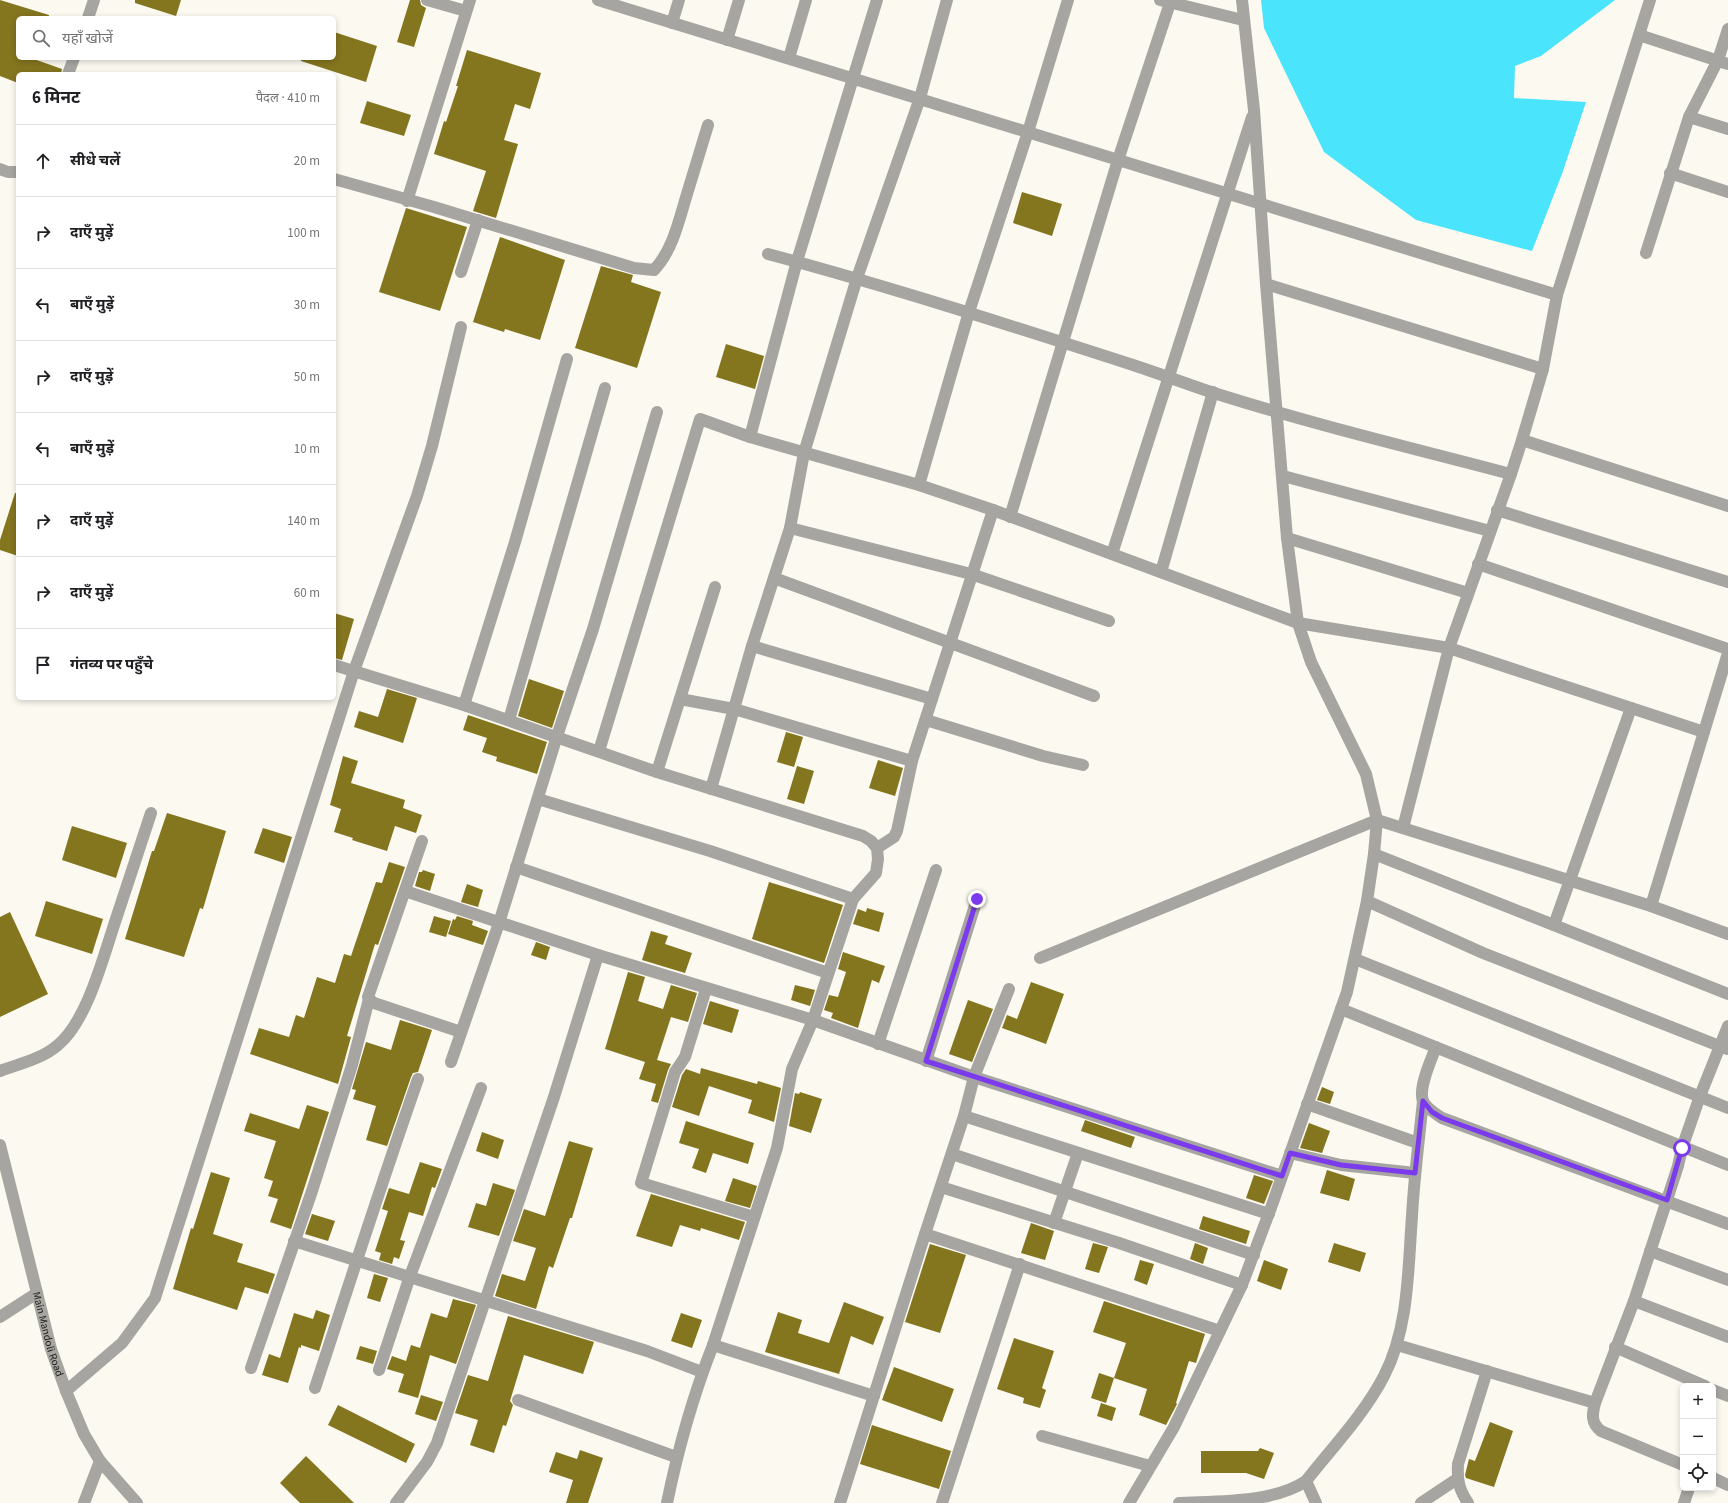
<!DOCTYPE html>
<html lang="hi">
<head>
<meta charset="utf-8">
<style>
  body { margin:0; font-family:"Source Sans 3","Noto Sans Devanagari",sans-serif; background:#f6f6f6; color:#202124 }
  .controls { position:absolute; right:12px; bottom:12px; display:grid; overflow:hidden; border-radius:6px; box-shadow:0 2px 6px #0003 }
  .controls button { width:36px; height:36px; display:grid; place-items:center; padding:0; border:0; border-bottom:1px solid #e0e0e0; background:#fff; color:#202124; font:20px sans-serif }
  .stop { position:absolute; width:12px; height:12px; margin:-9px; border:3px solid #7c3aed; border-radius:50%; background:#fff }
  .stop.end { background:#7c3aed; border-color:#fff; box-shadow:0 1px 4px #0008 }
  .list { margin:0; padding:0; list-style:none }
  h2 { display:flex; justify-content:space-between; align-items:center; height:52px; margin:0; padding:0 16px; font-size:17px }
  h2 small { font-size:13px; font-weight:400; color:#757577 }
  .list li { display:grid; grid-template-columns:26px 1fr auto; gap:12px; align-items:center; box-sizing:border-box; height:72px; padding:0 16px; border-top:1px solid #e0e0e0 }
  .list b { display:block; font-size:15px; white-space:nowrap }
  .list em { font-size:13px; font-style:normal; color:#757577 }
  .icon { flex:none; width:22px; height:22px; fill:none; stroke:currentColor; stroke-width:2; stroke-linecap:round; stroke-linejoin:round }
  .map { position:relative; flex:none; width:1728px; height:1503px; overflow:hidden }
  .search { position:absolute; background:#fff; box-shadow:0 2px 6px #0003; left:16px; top:16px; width:320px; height:44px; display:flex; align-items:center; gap:10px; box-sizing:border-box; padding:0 14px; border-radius:6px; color:#757577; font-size:15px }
  .panel { position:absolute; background:#fff; box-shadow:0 2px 6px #0003; left:16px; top:72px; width:320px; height:628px; border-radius:6px }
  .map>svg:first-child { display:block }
  .water { fill:#4ae5fc }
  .building { fill:#84751f }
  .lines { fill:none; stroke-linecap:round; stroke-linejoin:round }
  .minor { stroke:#a6a5a1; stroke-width:12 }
  .route { stroke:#7c3aed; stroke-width:5 }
  .labels { text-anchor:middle; stroke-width:3; stroke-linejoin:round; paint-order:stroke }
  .street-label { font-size:11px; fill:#1e1d1a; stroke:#fbf9f0 }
</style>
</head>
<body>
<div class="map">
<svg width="1728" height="1503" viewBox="0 0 1728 1503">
  <rect width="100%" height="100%" fill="#fbf9f0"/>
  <polygon class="water" points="1261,0 1615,0 1541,56 1515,66 1514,98 1586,102 1562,174 1532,251 1416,220 1324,152 1264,28"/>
  <g class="building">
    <polygon points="0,0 49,15 49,18 18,18 18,58 31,58 62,69 61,74 18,74 18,83 0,76"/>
    <polygon points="135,0 181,0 176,16 135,3"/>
    <polygon points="410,0 420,0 421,5 426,8 414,47 397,42"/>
    <polygon points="334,32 377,46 366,82 301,61 301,58 334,58"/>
    <polygon points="467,50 541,73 530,109 515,104 504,140 518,144 496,218 473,211 486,171 434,154 444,121 446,122 458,86 456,86"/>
    <polygon points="367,101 411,115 404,136 360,123"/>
    <polygon points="1022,192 1062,204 1052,236 1013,223"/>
    <polygon points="406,208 467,227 440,311 379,292"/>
    <polygon points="500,237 565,260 540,340 505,329 504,332 473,322"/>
    <polygon points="601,266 633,275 631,282 661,292 637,368 575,348"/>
    <polygon points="726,344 764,356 755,389 716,377"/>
    <polygon points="15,493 18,493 18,556 0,550 0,540"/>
    <polygon points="334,613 354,619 342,660 334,658"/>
    <polygon points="529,679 564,691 552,728 518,716"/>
    <polygon points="387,689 417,698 403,743 354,727 359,711 378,717"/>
    <polygon points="468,715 547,742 537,774 496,761 497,757 482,752 487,738 463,730"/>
    <polygon points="786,732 803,737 794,767 777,762"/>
    <polygon points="343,756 358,761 351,783 405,800 403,808 422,815 416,833 395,826 387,851 352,840 353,838 334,832 341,809 330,805"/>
    <polygon points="878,760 903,768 895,796 869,788"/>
    <polygon points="797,766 814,771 804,804 787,799"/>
    <polygon points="167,813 226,831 203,909 200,908 184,957 125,939 152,851 154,851"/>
    <polygon points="72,826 127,843 116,878 62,860"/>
    <polygon points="263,828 292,837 284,863 254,853"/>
    <polygon points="389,862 405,867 378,945 375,944 347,1036 351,1037 338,1084 250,1054 259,1028 289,1037 296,1015 304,1018 317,977 335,983 344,954 351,956 376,882 382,883"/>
    <polygon points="423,870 435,874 430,891 415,886 419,872 422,872"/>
    <polygon points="769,882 843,905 824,963 752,939"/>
    <polygon points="467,884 483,890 478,907 461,902"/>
    <polygon points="46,901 103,919 92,954 35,936"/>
    <polygon points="867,908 884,913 879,932 853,924 858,909 866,912"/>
    <polygon points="10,912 48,994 0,1017 0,917"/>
    <polygon points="434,916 451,921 446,937 429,932"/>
    <polygon points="457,916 473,921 472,925 488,931 483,945 448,934 453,919 455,920"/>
    <polygon points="651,931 668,936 665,944 692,953 685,973 642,960"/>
    <polygon points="536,942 550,947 546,960 531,955"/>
    <polygon points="843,952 885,966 879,983 872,980 858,1028 831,1018 833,1013 824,1010 829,995 838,997 846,972 838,969"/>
    <polygon points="628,972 645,977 638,1001 663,1009 671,985 697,993 688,1022 671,1017 657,1060 671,1064 668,1070 658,1103 651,1101 656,1084 639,1079 645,1062 605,1049"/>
    <polygon points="1031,982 1064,994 1046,1044 1002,1028 1007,1015 1017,1019"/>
    <polygon points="795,985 815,990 810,1006 791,1000"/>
    <polygon points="968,1000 993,1009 972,1062 949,1054"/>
    <polygon points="710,1001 739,1010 732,1033 703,1024"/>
    <polygon points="400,1020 432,1030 418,1072 413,1073 411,1077 387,1146 366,1140 376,1106 353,1099 356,1090 352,1089 366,1042 391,1050"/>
    <polygon points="701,1068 757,1084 758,1081 781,1088 774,1122 748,1113 752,1100 709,1086 699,1116 672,1107 682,1075 686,1069 700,1074"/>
    <polygon points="1322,1087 1334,1092 1330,1104 1317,1100"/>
    <polygon points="800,1092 822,1099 811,1133 789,1126 795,1093 799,1094"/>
    <polygon points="307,1105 329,1112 291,1229 270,1222 278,1199 268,1196 273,1181 264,1178 276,1141 244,1131 250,1113 299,1129"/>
    <polygon points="1085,1120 1135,1137 1131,1148 1081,1131"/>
    <polygon points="686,1121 754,1143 748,1164 713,1153 706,1173 692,1168 699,1149 679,1143"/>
    <polygon points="1309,1123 1330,1131 1322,1153 1300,1148"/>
    <polygon points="482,1132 504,1140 498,1159 476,1151"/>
    <polygon points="569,1141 593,1148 572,1218 570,1218 553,1268 549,1266 536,1309 495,1296 502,1274 525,1281 536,1248 513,1241 524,1209 545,1216"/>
    <polygon points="420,1162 442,1169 435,1188 432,1187 423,1216 409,1212 400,1240 405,1241 399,1259 394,1257 392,1264 379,1260 381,1253 375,1251 388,1211 382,1209 389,1188 409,1194"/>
    <polygon points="1327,1170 1355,1179 1349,1201 1320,1193"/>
    <polygon points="211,1172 230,1178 213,1234 243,1244 237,1262 275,1274 268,1294 245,1287 237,1310 173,1289 191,1228 193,1229"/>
    <polygon points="1254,1175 1273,1181 1264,1204 1246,1198"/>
    <polygon points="733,1178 757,1186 750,1208 725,1201"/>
    <polygon points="493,1183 515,1190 499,1236 468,1227 476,1203 486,1206"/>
    <polygon points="651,1194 745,1222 739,1240 701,1228 700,1231 680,1225 672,1247 636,1236"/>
    <polygon points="312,1214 335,1221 328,1241 305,1234"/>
    <polygon points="1203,1216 1250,1231 1246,1244 1199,1229"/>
    <polygon points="1031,1223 1054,1231 1045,1260 1021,1253"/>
    <polygon points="1093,1243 1108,1247 1099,1273 1085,1269"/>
    <polygon points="1195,1243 1208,1248 1203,1264 1190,1259"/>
    <polygon points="1334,1243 1366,1253 1360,1272 1328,1262"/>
    <polygon points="930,1244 966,1255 940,1333 905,1322"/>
    <polygon points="1140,1260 1154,1264 1147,1285 1134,1280"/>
    <polygon points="1264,1260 1288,1269 1281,1290 1257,1281"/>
    <polygon points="374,1274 388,1278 380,1302 367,1298"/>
    <polygon points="453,1299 476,1305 456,1364 430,1355 418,1398 398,1392 404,1374 387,1369 392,1356 406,1361 411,1345 420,1348 431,1313 447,1318"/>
    <polygon points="1104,1301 1205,1334 1196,1363 1189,1361 1176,1403 1177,1404 1166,1425 1139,1415 1147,1389 1114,1378 1126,1343 1093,1332"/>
    <polygon points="844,1302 884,1317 873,1345 851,1336 839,1374 765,1352 778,1312 802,1320 798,1333 829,1343"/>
    <polygon points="316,1310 330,1315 319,1351 301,1345 301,1348 299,1347 288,1383 262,1375 269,1354 280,1358 294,1313 313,1319"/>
    <polygon points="681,1313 702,1320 692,1348 671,1341"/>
    <polygon points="508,1316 594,1342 583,1374 524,1355 510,1401 513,1405 506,1426 503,1425 494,1453 470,1445 478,1420 455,1413 468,1375 488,1381"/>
    <polygon points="1014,1338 1054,1351 1042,1388 1046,1390 1040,1408 1023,1403 1024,1398 997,1389"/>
    <polygon points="360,1346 377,1351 373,1364 356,1359"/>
    <polygon points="894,1367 954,1389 942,1422 882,1400"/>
    <polygon points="1099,1373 1114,1378 1106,1403 1091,1398"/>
    <polygon points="421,1395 443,1402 436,1421 415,1414"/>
    <polygon points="1101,1403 1116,1408 1112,1421 1097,1416"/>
    <polygon points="338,1405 415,1444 406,1463 328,1425"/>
    <polygon points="1490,1422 1513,1431 1494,1487 1466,1478 1465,1475 1469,1459 1475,1461"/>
    <polygon points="872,1425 951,1451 939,1489 860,1464"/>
    <polygon points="1260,1448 1274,1453 1264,1479 1246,1473 1201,1473 1201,1451 1258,1451"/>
    <polygon points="580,1450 603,1458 588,1503 566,1503 573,1480 549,1472 556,1452 577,1459"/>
    <polygon points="306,1456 354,1503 300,1503 280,1483"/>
  </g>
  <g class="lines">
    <g class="minor">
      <polyline points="427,0 466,11"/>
      <polyline points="598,0 1557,295"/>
      <polyline points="1160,0 1243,20"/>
      <polyline points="88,18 94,0"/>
      <polyline points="672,23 679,0"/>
      <polyline points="1639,35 1728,64"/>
      <polyline points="727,40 739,0"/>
      <polyline points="789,58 806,0"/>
      <polyline points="68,74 74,58"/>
      <polyline points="1689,117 1728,129"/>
      <polyline points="0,169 8,172 18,172"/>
      <polyline points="1670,173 1728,192"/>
      <path d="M334,179L434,207L634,268L654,270C673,250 679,220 687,194C694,171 701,148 708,125"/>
      <polyline points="407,201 470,0"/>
      <polyline points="1646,253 1689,117 1718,60 1728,29"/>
      <path d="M768,254C891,287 1012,326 1133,365C1160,374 1187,384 1214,393C1312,424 1412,448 1511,474"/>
      <polyline points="461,272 478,220"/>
      <polyline points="1266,284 1543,369"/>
      <polyline points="750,437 797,261 877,0"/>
      <polyline points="1522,440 1728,506"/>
      <polyline points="1283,476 1490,531"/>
      <polyline points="919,485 969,312 1028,132 1068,0"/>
      <polyline points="1497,510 1728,582"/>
      <polyline points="1010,517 1118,160 1170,3"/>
      <polyline points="790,528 971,574 1109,621"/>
      <polyline points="1287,538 1468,593"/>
      <polyline points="1112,554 1252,117"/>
      <polyline points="1478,564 1728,649"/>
      <polyline points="1161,572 1213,392"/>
      <polyline points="774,578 1094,696"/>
      <polyline points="752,646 932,699"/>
      <path d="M334,665L464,705L657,772L863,836L871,841L877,848L878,859L876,873L853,899L813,1020L792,1069L777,1148L713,1345C693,1396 678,1449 667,1503"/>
      <polyline points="680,699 734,709 912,761"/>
      <polyline points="464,705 515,542 567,359"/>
      <polyline points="509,720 605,388"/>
      <polyline points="926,720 1043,756 1083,765"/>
      <polyline points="599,751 700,419 750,437 919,485 993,510 1298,623 1449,648 1704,732"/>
      <polyline points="657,772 715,587"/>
      <polyline points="711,789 752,646 790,528 804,453 857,278 920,98 947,0"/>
      <polyline points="538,799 710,851 853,899"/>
      <polyline points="1403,828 1449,648 1511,474 1522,440 1543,369 1557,295 1650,0"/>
      <polyline points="422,841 368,997 369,999 374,1003 461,1032"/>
      <polyline points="877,848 894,837 897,831 912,761 993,510"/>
      <polyline points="1374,854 1728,994"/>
      <polyline points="516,867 828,973"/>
      <polyline points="405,891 598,955 813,1020 974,1077 1282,1176"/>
      <polyline points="1367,901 1483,953 1727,1049"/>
      <polyline points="1651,906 1728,653"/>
      <polyline points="1554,925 1631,708"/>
      <polyline points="1040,958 1377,820 1651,906 1728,934"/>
      <polyline points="1355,959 1728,1108"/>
      <polyline points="706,989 685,1057 675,1072 641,1183 754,1217"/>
      <polyline points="1341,1009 1728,1165"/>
      <polyline points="878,1044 936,870"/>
      <path d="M1436,1047C1431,1060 1418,1088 1423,1101C1426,1108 1436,1114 1442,1118L1728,1224"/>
      <polyline points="926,1061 977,899"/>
      <polyline points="451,1062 499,923 557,736 593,629 657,412"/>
      <path d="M0,1071C19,1064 42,1059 58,1045C87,1021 103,958 115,922C127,886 139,849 151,813"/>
      <polyline points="1307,1104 1418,1143"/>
      <polyline points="964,1116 1269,1214"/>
      <path id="s1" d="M0,1145L51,1349L66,1391L84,1434L100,1461L137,1503"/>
      <polyline points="1290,1153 1341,1165 1415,1173"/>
      <polyline points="952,1154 1254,1255"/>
      <polyline points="941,1187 1119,1243 1242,1285"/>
      <polyline points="1054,1223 1078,1153"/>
      <polyline points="925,1234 1220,1331"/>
      <polyline points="294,1241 647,1351 702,1372"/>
      <polyline points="1650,1251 1728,1280"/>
      <polyline points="1634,1301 1728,1337"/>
      <polyline points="0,1317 37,1293"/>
      <polyline points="713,1345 874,1396"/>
      <polyline points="1397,1345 1595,1403"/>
      <polyline points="1615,1347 1705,1386"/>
      <polyline points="251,1368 312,1191 352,1065 369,999"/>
      <polyline points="379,1370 410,1276 481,1088"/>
      <path d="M315,1388C349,1285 382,1181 418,1079"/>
      <polyline points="1713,1390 1728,1396"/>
      <polyline points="66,1391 122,1343 155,1298 354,671 417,496 432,446 461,327"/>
      <polyline points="518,1400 676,1457"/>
      <polyline points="1042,1436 1150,1466"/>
      <path d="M1683,1465L1601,1431C1591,1423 1592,1415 1595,1403L1634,1301L1678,1166L1682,1148L1700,1096L1728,1026"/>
      <polyline points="1713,1478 1728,1485"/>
      <polyline points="1306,1481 1316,1503"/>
      <polyline points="84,1503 100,1461"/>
      <polyline points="396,1503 427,1462 437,1443 554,1097 598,955"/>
      <polyline points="840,1503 925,1234 964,1116 974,1077 1009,989"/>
      <polyline points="942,1503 1020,1264"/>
      <polyline points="1129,1503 1174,1427 1242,1285 1272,1205 1347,992 1367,901 1374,854 1377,820 1366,774 1311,662 1298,623 1287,538 1266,284 1254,110 1242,0"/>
      <path d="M1179,1503C1220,1501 1273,1503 1306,1481C1332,1448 1365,1413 1384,1376C1409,1328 1408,1269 1412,1216C1414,1178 1419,1140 1423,1101"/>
      <polyline points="1421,1503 1457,1479"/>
      <path d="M1468,1503C1459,1489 1457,1481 1458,1464L1487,1371"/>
      <polyline points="1684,1503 1689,1488"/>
    </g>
  </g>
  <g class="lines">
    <polyline class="route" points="977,899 926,1061 1282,1176 1290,1153 1341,1165 1415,1173 1423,1101 1432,1112 1442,1118 1667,1200 1682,1148"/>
  </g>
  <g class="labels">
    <g class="street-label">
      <text dy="4" stroke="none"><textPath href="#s1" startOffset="195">Main Mandoli Road</textPath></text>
    </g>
  </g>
</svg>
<div class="controls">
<button>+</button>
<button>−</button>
<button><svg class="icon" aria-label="locate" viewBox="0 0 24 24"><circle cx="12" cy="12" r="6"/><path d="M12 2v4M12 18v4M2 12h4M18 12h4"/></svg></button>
</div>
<div class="stop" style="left:1682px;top:1148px"></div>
<div class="stop end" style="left:977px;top:899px"></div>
<div class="search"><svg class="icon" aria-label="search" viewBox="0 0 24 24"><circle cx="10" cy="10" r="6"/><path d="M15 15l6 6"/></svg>यहाँ खोजें</div>
<section class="panel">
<h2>6 मिनट<small>पैदल · 410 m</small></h2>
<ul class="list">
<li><svg class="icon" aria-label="ahead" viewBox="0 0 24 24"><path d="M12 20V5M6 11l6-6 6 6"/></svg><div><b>सीधे चलें</b></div><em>20 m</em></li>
<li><svg class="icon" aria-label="right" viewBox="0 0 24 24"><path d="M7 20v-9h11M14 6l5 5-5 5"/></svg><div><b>दाएँ मुड़ें</b></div><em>100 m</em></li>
<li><svg class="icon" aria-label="left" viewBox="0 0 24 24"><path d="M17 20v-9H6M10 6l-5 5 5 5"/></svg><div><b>बाएँ मुड़ें</b></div><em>30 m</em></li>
<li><svg class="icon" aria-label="right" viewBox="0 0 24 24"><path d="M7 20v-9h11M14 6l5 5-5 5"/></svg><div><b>दाएँ मुड़ें</b></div><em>50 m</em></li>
<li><svg class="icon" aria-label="left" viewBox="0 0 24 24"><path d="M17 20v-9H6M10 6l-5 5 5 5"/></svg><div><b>बाएँ मुड़ें</b></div><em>10 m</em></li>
<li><svg class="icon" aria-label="right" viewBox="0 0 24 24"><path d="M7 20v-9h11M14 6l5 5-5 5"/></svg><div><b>दाएँ मुड़ें</b></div><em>140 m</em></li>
<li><svg class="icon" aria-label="right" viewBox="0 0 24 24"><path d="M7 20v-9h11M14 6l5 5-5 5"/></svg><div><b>दाएँ मुड़ें</b></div><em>60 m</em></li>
<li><svg class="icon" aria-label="arrive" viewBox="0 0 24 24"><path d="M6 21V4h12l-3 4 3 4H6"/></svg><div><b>गंतव्य पर पहुँचे</b></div></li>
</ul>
</section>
</div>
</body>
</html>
